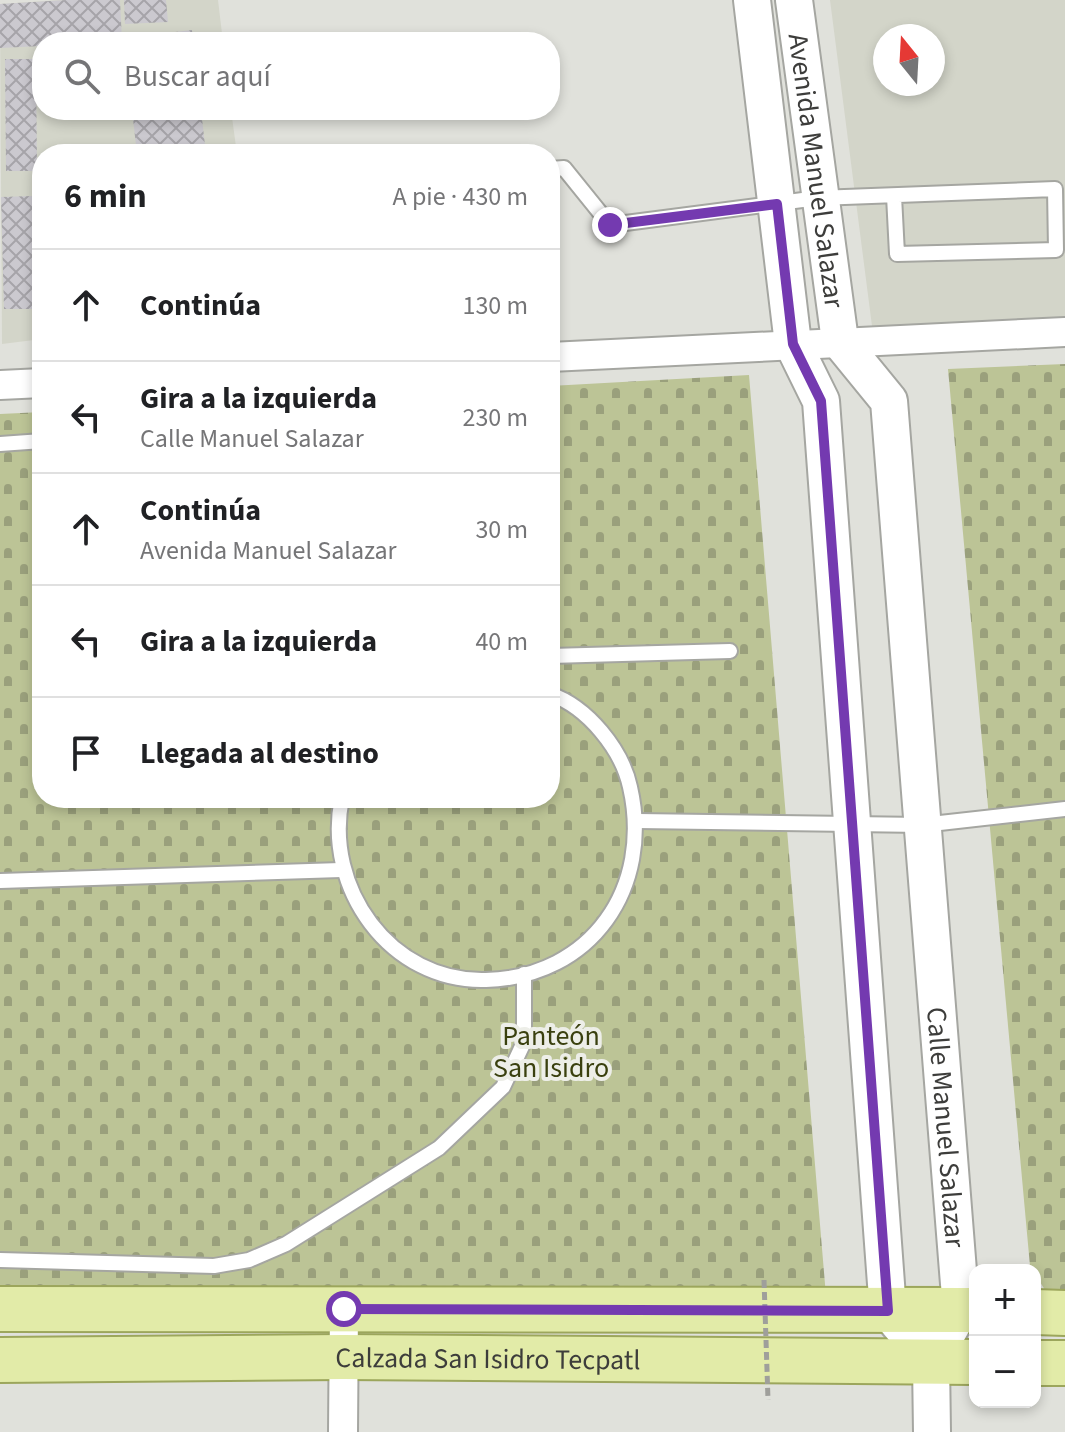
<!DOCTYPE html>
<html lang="es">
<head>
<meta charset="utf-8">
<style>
  body { margin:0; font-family:"Source Sans 3",sans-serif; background:#f2f2f2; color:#202124 }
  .controls { position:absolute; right:24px; bottom:24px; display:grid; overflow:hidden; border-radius:16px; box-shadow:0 4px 12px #0003 }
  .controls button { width:72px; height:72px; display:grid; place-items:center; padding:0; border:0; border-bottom:2px solid #e0e0e0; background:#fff; color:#202124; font:40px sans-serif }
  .compass { position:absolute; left:873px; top:24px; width:72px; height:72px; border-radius:50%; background:#fff; box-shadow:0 4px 12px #0003; rotate:342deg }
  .stop { position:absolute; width:24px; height:24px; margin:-18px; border:6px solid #743ab0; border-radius:50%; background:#fff }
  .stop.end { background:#743ab0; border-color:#fff; box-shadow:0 2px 8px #0008 }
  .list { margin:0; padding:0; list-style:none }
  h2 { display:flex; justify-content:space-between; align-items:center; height:104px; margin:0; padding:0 32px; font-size:34px }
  h2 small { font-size:26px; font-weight:400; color:#757577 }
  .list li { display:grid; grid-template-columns:52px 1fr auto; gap:24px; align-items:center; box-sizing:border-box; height:112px; padding:0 32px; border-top:2px solid #e0e0e0 }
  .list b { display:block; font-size:30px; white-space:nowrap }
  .list p { margin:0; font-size:26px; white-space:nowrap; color:#757577 }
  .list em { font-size:26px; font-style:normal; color:#757577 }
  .icon { flex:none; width:44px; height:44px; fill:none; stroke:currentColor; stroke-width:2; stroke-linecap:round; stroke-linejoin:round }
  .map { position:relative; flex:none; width:1065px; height:1432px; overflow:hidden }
  .search { position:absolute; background:#fff; box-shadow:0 4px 12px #0003; left:32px; top:32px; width:528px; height:88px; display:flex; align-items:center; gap:20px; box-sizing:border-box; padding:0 28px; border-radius:32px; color:#757577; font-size:30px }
  .panel { position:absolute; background:#fff; box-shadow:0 4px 12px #0003; left:32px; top:144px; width:528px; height:664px; border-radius:32px }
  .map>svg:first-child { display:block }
  .built { fill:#d3d5c9; fill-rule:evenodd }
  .cemetery { fill:url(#cemetery-stones) }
  .building { fill:url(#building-cross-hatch) }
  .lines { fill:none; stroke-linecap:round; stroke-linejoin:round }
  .service-casing { stroke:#a5a6a1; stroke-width:18 }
  .minor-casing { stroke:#a5a6a1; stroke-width:32 }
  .tertiary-casing { stroke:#a5a6a1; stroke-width:40 }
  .primary-casing { stroke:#9ca65c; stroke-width:48 }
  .service { stroke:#fff; stroke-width:14 }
  .minor { stroke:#fff; stroke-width:28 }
  .tertiary { stroke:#fff; stroke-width:36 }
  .primary { stroke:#e2eba8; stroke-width:44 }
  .path-bridge { stroke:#9f9f9b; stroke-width:5; stroke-dasharray:8 4; stroke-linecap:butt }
  .route { stroke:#743ab0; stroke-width:10 }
  .labels { text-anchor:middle; stroke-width:8; stroke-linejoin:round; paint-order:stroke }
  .street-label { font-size:28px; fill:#3d3d3b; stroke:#edeee8 }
  .park-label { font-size:28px; fill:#3a400f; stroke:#edeee8 }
</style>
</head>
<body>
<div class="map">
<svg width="1065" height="1432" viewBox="0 0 1065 1432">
  <defs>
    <pattern id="cemetery-stones" width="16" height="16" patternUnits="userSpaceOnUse" patternTransform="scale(2)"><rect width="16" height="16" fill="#bcc496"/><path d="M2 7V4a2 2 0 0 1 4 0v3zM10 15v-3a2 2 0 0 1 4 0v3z" fill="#9aa07c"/></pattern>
    <pattern id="building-cross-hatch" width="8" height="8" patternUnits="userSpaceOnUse" patternTransform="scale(2)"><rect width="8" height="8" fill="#cbc9cf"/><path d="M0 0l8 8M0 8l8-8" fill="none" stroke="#a6a4a9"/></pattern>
  </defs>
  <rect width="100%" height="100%" fill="#e0e1db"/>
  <g class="built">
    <polygon points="61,0 218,0 223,42 42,42 42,110 231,110 237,154 42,154 42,339 2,344 0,4"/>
    <path d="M830,0H1065V319L872,326ZM885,36H933V84H885Z"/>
  </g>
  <g class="cemetery">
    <polygon points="1065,364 1065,1298 1050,1298 1030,1266 948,369"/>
    <polygon points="749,375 827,1308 0,1293 0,414 42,412 42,798 550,798 550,386"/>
  </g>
  <g class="building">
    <polygon points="66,0 120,0 122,41 42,42 42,46 0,48 0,4"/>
    <polygon points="124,0 166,0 168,22 125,24"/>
    <polygon points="192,30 193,42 125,42 124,38"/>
    <polygon points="5,59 36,59 37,171 6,171"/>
    <polygon points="132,110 201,110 206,154 137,154"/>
    <polygon points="32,196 34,309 4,309 1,197"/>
  </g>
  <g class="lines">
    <g class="service-casing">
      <g id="service">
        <polyline points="550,169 564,168 610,225 818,198 1055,189 1056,250 897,254 894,196"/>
        <polyline points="0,444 42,441"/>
        <polyline points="550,656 730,651"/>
        <path d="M342,798C323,887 390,983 486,980C592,977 653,887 630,787C622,750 588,707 550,694"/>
        <polyline points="638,821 922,825 1065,809"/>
        <polyline points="0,881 341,870"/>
        <polyline points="0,1260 214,1266 249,1260 286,1244 439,1148 503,1087 524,1042 524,974"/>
      </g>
    </g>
    <g class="minor-casing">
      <g id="minor">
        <polyline points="550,357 1065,332"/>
        <polyline points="0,385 42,383"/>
        <polyline points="343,1432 344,1309"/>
      </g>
    </g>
    <g class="tertiary-casing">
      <g id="tertiary">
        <polyline points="752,0 793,344 821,401 888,1311 931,1362"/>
        <path id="s1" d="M794,0L840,341L889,401L961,1309L931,1362"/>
        <polyline points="931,1362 932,1432"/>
      </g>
    </g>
    <g class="primary-casing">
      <g id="primary">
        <polyline points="0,1309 975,1310"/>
        <polyline points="1035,1312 1065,1313"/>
        <path id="s2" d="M0,1360L343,1357L975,1362"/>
        <polyline points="1035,1363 1065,1363"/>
      </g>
    </g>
    <use href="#service" class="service"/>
    <use href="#minor" class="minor"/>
    <use href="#tertiary" class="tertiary"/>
    <use href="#primary" class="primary"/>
    <polyline class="path-bridge" points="764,1280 768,1400"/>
  </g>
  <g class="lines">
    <polyline class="route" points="344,1309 888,1311 821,401 793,344 777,204 610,225"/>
  </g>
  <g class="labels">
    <g class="street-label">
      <text dy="10" stroke="none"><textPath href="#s1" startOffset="172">Avenida Manuel Salazar</textPath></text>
      <text dy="10" stroke="none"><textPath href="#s1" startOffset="1150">Calle Manuel Salazar</textPath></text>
      <text dy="10" stroke="none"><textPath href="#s2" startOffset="488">Calzada San Isidro Tecpatl</textPath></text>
    </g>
    <g class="park-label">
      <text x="551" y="1045">Panteón<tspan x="551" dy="32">San Isidro</tspan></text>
    </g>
  </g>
</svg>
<div class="controls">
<button>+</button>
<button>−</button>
</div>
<svg class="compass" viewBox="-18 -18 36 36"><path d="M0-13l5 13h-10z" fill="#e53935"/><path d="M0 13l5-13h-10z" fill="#757577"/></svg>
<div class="stop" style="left:344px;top:1309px"></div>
<div class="stop end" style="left:610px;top:225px"></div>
<div class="search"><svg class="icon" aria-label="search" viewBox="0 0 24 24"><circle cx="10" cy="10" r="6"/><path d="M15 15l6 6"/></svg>Buscar aquí</div>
<section class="panel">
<h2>6 min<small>A pie · 430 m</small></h2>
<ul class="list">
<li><svg class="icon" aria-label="ahead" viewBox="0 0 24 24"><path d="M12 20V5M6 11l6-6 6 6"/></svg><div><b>Continúa</b></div><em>130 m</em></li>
<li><svg class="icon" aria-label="left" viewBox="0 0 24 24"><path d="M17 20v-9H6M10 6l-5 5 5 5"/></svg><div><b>Gira a la izquierda</b><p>Calle Manuel Salazar</p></div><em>230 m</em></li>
<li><svg class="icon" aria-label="ahead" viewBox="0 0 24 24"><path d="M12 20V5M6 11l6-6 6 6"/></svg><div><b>Continúa</b><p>Avenida Manuel Salazar</p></div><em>30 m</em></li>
<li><svg class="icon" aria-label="left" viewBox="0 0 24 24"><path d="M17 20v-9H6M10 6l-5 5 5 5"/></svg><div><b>Gira a la izquierda</b></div><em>40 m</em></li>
<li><svg class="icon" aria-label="arrive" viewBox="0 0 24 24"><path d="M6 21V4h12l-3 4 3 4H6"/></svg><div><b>Llegada al destino</b></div></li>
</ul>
</section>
</div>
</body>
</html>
